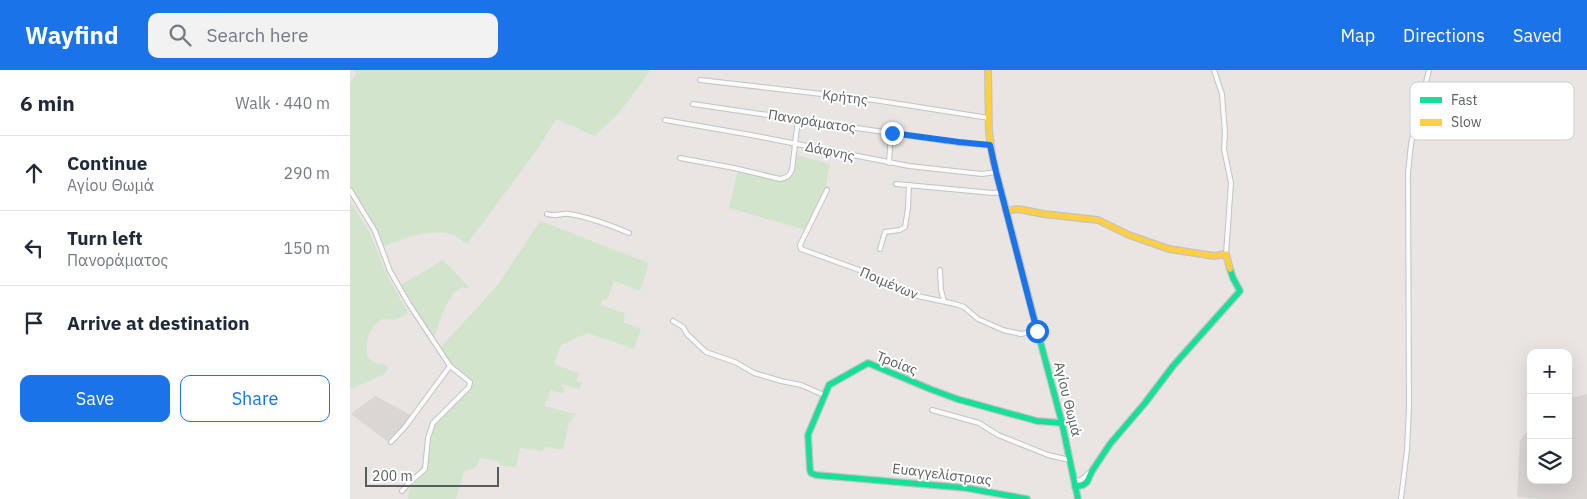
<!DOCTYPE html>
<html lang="en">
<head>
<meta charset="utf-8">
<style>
  body { margin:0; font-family:"IBM Plex Sans",sans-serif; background:#f2f2f3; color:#1f2937 }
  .controls { position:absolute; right:15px; bottom:15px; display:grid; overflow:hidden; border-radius:10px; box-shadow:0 5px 20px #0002 }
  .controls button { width:45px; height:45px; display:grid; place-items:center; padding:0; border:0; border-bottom:1px solid #e0e1e3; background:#fff; color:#1f2937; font:25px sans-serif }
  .scale { position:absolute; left:15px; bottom:12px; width:134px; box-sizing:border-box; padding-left:5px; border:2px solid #585d60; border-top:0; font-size:14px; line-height:18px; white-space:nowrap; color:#585d60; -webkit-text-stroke:4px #fff; paint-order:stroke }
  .stop { position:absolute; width:15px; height:15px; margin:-11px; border:4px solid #1a73e8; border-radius:50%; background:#fff }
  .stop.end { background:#1a73e8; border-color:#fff; box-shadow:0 1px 5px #0008 }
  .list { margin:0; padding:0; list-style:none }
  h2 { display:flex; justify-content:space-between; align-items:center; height:65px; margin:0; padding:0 20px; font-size:21px }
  h2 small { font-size:16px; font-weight:400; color:#747a83 }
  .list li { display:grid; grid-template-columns:32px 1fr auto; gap:15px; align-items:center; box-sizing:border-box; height:75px; padding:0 20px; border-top:1px solid #e0e1e3 }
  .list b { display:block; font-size:19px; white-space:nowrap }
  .list p { margin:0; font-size:16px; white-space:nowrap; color:#747a83 }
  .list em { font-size:16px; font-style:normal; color:#747a83 }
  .actions { display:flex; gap:10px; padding:15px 20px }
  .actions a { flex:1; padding:11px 0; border:1px solid #1a73e8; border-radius:10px; text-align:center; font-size:18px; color:#1a73e8 }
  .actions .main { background:#1a73e8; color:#fff }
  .icon { flex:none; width:28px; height:28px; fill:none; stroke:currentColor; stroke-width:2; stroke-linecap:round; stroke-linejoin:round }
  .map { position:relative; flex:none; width:1237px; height:429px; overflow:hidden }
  header { display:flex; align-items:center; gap:30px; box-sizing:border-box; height:70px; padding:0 25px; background:#1a73e8; color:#fff }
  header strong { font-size:24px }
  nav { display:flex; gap:28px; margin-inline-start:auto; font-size:18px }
  .search { width:350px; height:45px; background:#f2f2f3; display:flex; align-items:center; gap:12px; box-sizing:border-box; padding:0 18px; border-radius:10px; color:#747a83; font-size:19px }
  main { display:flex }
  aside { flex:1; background:#fff }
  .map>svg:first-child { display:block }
  .industrial { fill:#d9d6d3 }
  .green { fill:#d3e4cd }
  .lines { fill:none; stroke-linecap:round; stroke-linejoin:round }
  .street-casing { stroke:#c3c3c3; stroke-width:6 }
  .fast-casing { stroke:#c3c3c3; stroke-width:8 }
  .slow-casing { stroke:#c3c3c3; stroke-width:8 }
  .street { stroke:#fcfbfb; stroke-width:4 }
  .fast { stroke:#16e098; stroke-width:5.5 }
  .slow { stroke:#ffcf43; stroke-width:5.5 }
  .route { stroke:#1a73e8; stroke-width:6 }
  .labels { text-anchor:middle; stroke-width:4; stroke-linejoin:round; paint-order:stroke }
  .street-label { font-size:14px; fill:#585d60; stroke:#fff }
  .key { fill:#fff; stroke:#cdcecf; stroke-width:1 }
  .key-label { font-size:14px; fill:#585d60 }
</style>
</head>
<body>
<header>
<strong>Wayfind</strong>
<div class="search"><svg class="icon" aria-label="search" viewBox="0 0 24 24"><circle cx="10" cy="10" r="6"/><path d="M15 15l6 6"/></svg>Search here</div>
<nav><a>Map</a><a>Directions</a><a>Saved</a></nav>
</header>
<main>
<aside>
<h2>6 min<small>Walk · 440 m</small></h2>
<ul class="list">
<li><svg class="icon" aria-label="ahead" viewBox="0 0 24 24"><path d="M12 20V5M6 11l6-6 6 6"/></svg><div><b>Continue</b><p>Αγίου Θωμά</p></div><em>290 m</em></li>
<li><svg class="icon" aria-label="left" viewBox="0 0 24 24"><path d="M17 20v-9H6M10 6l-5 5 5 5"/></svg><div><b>Turn left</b><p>Πανοράματος</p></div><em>150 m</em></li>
<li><svg class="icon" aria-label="arrive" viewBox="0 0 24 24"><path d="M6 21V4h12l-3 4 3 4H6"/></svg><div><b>Arrive at destination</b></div></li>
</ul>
<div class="actions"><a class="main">Save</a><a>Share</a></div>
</aside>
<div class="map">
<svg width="1237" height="429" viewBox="0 0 1237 429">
  <rect width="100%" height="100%" fill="#e8e5e2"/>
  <g class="industrial">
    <polygon points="1218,322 1221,328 1237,324 1237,429 1192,429 1167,427 1170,371 1181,356 1181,410 1218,410"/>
    <polygon points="25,326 61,345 48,363 43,365 37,371 1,344"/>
  </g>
  <g class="green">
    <path d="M4,0H301L269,43L245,66L206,49L187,80L117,174C112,171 106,165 100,164C76,159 55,168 33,177L25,158L0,118V13L6,4Z"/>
    <polygon points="446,85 480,94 475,121 456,160 379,138 388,100 432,110 438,109 442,106"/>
    <path d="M0,131L21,165L36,203L58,243C49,249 43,251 32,249C17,260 16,269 17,286L24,293L34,294L38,297L35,304L0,319Z"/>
    <path d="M190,151L299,193L290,221L264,211L257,230L253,229L251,235L275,243L273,252L291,259L284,279L238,263L211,275L204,294L229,303L226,311L232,313L229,319L212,314L211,317L215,318L213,324L201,320L194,336L226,344L219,353L213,380L195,377L192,381L170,378L166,397L152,396L147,391L130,388L126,397L114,402L106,429H58C60,409 70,413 76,400C80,391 77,379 80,369C85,347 104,333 120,318L121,311L102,295L90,278L147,216Z"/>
    <path d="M93,190L119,217C117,218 114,217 111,218C97,223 89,255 84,268L59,231L51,215Z"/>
  </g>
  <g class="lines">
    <g class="street-casing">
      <g id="street">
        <polyline points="864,0 872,24 875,63 874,79 881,113 876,184"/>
        <polyline points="350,10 524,30 639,48"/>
        <polyline points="343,34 609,73 641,75"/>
        <polyline points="315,50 401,65 559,96 632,104 646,102"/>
        <path d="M330,88L384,98L430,109C437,108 439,106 442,100L448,49"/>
        <polyline points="539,93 540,78 542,63"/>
        <polyline points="546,114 643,123 651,122"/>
        <polyline points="0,120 25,161 40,201 59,234 100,296 120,312 119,317 83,353 78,368 75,399 57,415 52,421"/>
        <polyline points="477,120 450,175 451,179 523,205 563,225 605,234 614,237 628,249 653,260 671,264 687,261"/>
        <path d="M197,144C205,147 211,143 219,144C240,147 260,155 279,163"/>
        <polyline points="530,179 535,162 550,160 555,157 558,138 559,115"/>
        <polyline points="590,200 591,220 594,231"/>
        <polyline points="323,251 333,257 337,264 356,282 385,292 404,303 431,311 451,315 474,325"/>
        <polyline points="582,340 629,353 648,365 698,385 720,390"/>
        <polyline points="41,372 55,357 100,296"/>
        <polyline points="724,411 731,410 740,402"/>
        <polyline points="1051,429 1057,380 1059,338 1058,103 1061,74 1079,0"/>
      </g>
    </g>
    <g class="fast-casing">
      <g id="fast">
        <polyline points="683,244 712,353 728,429"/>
        <polyline points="725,417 733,415 737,412 742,401 760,374 795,333 823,296 890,221 883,208 880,199"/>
        <polyline points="677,429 616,418 466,405 461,403 460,400 458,365 479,315 518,293 580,319 607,329 687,351 712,353"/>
      </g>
    </g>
    <g class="slow-casing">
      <g id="slow">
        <polyline points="638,0 639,62 643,90 683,244"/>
        <polyline points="656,141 668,139 694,144 748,150 779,165 819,179 864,186 876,184 880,199"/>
      </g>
    </g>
    <use href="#street" class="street"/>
    <use href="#fast" class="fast"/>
    <use href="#slow" class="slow"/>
  </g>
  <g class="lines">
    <polyline class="route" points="542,63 609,72 640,75 646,102 687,261"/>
  </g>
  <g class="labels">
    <g class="street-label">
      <text transform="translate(495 27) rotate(7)" y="5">Κρήτης</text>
      <text transform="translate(462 51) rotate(9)" y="5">Πανοράματος</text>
      <text transform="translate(480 81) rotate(12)" y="5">Δάφνης</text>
      <text transform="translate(539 213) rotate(23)" y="5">Ποιμένων</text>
      <text transform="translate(547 293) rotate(21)" y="5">Τροίας</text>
      <text transform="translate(718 329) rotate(76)" y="5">Αγίου Θωμά</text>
      <text transform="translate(592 404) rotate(7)" y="5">Ευαγγελίστριας</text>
    </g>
  </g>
  <rect x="1060" y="12" width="164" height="58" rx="8" class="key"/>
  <rect x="1070" y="27" width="22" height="6" fill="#16e098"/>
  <rect x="1070" y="49" width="22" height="7" fill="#ffcf43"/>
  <g class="key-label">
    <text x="1101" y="35">Fast</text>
    <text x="1101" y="57">Slow</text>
  </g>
</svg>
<div class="controls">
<button>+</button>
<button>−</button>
<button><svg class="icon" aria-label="layers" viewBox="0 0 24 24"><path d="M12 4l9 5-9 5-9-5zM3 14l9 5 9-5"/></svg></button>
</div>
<div class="scale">200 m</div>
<div class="stop" style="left:687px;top:261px"></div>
<div class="stop end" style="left:542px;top:63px"></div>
</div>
</main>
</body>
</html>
